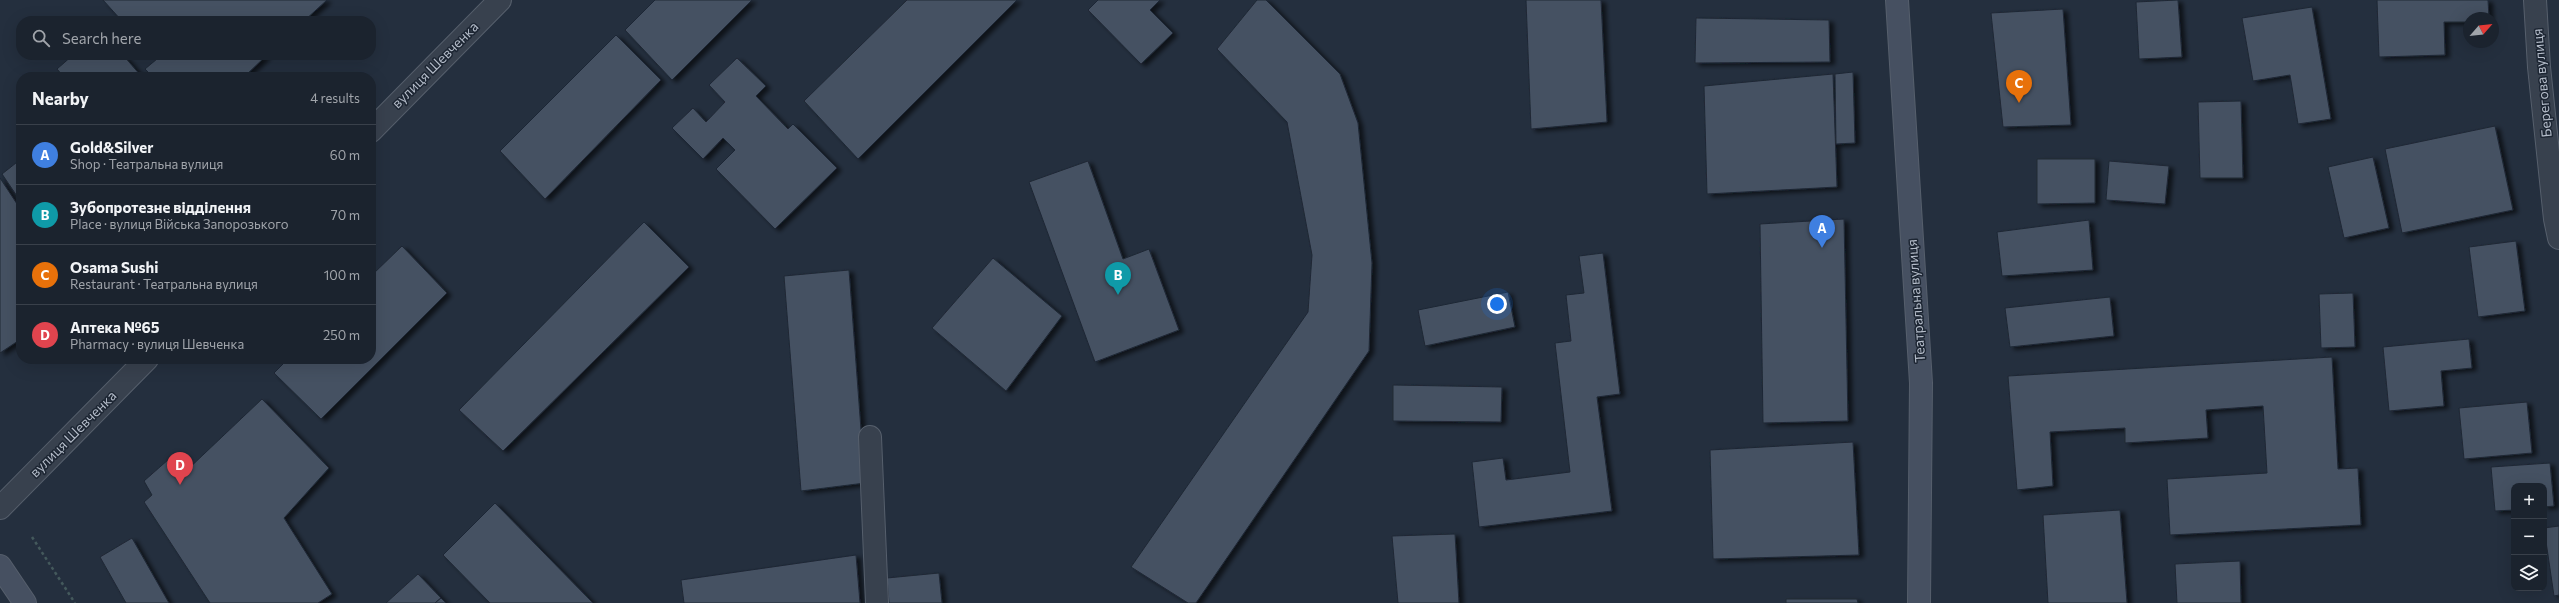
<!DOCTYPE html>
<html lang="en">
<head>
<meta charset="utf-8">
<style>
  body { margin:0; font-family:Commissioner,sans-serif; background:#282f3a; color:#f1f3f6 }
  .controls { position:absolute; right:12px; bottom:12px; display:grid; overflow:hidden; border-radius:8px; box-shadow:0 4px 16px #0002 }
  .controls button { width:36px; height:36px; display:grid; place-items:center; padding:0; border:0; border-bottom:1px solid #39404a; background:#1b232e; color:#f1f3f6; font:20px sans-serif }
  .compass { position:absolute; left:2463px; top:12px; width:36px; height:36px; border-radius:50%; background:#1b232e; box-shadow:0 4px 16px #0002; rotate:62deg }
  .you { position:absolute; left:1497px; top:304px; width:14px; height:14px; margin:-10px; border:3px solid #fff; border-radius:50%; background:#1a73e8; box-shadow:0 0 0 6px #1a73e833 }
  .badge { display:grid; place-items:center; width:26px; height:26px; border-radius:50%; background:#d93025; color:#fff; font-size:13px; font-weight:700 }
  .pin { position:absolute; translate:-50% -33px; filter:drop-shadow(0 1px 2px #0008) }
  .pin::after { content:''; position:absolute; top:21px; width:14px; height:12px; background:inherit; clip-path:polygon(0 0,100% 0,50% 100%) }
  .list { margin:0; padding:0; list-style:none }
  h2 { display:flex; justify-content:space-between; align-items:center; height:52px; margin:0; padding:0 16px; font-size:17px }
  h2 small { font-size:13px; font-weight:400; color:#a0a4aa }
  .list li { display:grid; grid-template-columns:26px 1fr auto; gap:12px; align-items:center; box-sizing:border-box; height:60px; padding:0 16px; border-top:1px solid #39404a }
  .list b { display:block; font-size:15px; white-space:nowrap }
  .list p { margin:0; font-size:13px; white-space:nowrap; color:#a0a4aa }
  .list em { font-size:13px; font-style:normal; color:#a0a4aa }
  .icon { flex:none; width:22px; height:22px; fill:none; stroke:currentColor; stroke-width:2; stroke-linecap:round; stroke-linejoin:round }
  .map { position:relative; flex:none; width:2559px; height:603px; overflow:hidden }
  .search { position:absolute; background:#1b232e; box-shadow:0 4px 16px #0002; left:16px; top:16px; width:360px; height:44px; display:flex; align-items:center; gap:10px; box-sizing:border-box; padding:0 14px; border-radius:16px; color:#a0a4aa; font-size:15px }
  .panel { position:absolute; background:#1b232e; box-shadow:0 4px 16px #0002; left:16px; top:72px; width:360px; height:292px; border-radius:16px }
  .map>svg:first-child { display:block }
  .building { fill:#455162; stroke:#1f2835; filter:url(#shadow) }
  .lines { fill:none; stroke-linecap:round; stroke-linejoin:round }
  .street-casing { stroke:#565f6c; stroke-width:24 }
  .secondary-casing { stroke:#565f6c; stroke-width:24 }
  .path { stroke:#44595c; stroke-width:2.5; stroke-dasharray:3 3; stroke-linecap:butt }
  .street { stroke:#38414e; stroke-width:22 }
  .secondary { stroke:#465061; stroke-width:22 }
  .labels { text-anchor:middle; stroke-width:3; stroke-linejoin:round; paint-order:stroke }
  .street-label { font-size:14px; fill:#b4bcc9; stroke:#1d2633 }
</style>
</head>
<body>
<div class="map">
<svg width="2559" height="603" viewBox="0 0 2559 603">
  <defs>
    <filter id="shadow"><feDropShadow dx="4.5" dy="2.5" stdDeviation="2" flood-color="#0009"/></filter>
  </defs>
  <rect width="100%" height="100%" fill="#242f3e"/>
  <g class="building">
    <polygon points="103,0 327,0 304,21 122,21"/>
    <polygon points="655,0 752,0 672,80 625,30"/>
    <polygon points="907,0 1017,0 858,159 804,101"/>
    <polygon points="1098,0 1160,0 1150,10 1173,33 1141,64 1088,10"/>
    <polygon points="1257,0 1266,0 1340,74 1358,123 1372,263 1369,351 1196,603 1188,603 1131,567 1308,312 1312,255 1287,122 1217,49"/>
    <polygon points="1526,0 1601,0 1607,122 1531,129"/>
    <polygon points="2178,0 2182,57 2139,59 2136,2"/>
    <polygon points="2377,0 2488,0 2489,18 2469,18 2469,22 2444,22 2445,55 2379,57"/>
    <polygon points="2312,7 2331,119 2298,124 2290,75 2253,81 2242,18"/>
    <polygon points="2063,9 2071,125 2003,127 1991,13"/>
    <polygon points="1696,18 1829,20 1830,62 1695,63"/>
    <polygon points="616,35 661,80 545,199 500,151"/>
    <polygon points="73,55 123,55 142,77 64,77 57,69"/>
    <polygon points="153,55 267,55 244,77 153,77 145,69 157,59"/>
    <polygon points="737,58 766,86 756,96 788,129 793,124 837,168 775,229 716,169 735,150 723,138 703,159 672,128 693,108 706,122 725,102 709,85"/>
    <polygon points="1853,72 1855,143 1836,144 1835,74"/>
    <polygon points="1833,74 1837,187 1707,194 1704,86"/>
    <polygon points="2241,101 2243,178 2200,178 2198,102"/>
    <polygon points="2495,126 2513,210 2402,233 2385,149"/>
    <polygon points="2373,157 2389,228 2344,238 2328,167"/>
    <polygon points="21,159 21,202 2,174"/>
    <polygon points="2037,159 2095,159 2095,203 2037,204"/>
    <polygon points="1088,161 1123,259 1149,249 1179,330 1095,362 1029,182"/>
    <polygon points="2109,161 2169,166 2165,204 2106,200"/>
    <polygon points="0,178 21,210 21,339 0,353"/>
    <polygon points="1844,219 1848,421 1763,423 1760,224"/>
    <polygon points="2089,220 2093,270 2002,276 1997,232"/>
    <polygon points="644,222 689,267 503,451 459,410"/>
    <polygon points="2516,241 2525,311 2478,317 2469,247"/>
    <polygon points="402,246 447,293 321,419 274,373 288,359 371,359 371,276"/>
    <polygon points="1603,253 1620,394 1597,397 1612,511 1479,527 1472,462 1503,458 1506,480 1570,472 1555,343 1571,341 1566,295 1584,293 1579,256"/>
    <polygon points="993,258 1062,316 1006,391 932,328"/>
    <polygon points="849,270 865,483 801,491 784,276"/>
    <polygon points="1508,292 1515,327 1425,346 1418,310"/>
    <polygon points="2353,293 2355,347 2321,348 2319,294"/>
    <polygon points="2110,297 2114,336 2010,347 2005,308"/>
    <polygon points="2469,339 2472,368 2441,371 2444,406 2389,411 2383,347"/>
    <polygon points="2332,357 2338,469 2358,468 2361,525 2170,535 2167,479 2267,473 2263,406 2206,410 2208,438 2125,443 2125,428 2050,432 2053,486 2017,490 2008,376"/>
    <polygon points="1393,385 1502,387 1501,422 1393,421"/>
    <polygon points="262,399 329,468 284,518 332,594 318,603 210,603 144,502 152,495 144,481 169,459 185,472"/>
    <polygon points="2527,402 2532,453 2464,459 2459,408"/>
    <polygon points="1853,442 1859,555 1713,559 1710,450"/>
    <polygon points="2550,463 2554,506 2544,507 2544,486 2514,486 2514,510 2495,511 2491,467"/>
    <polygon points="495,503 593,603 490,603 443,555"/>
    <polygon points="2120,510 2127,603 2048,603 2043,515"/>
    <polygon points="2559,526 2559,595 2554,596 2544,528"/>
    <polygon points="1455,534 1459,603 1398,603 1392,536"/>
    <polygon points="132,538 169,603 126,603 100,557"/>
    <polygon points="856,555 860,603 684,603 681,580"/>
    <polygon points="2240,561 2241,603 2177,603 2175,564"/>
    <polygon points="939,573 942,603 889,603 887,578"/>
    <polygon points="418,574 441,598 435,603 386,603"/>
    <polygon points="441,598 446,603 435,603"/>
    <polygon points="1786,599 1857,599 1858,603 1786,603"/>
  </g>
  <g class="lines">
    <g class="street-casing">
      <g id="street">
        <polyline points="2535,0 2539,67 2555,219 2559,238"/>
        <polyline points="371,131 500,0"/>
        <polyline points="870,437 877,603"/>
        <polyline points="0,508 147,359"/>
      </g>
    </g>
    <g class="secondary-casing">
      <g id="secondary">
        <polyline points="1897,0 1921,383 1919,603"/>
        <polyline points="0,566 25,603"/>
      </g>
    </g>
    <polyline class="path" points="32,537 75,603"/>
    <use href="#street" class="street"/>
    <use href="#secondary" class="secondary"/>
  </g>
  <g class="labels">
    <g class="street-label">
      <text transform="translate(435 65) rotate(-45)" y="5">вулиця Шевченка</text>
      <text transform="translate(2542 83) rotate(-95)" y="5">Берегова вулиця</text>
      <text transform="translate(1916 301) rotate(-94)" y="5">Театральна вулиця</text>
      <text transform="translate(73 434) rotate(-45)" y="5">вулиця Шевченка</text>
    </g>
  </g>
</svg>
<div class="controls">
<button>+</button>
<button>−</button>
<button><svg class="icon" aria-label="layers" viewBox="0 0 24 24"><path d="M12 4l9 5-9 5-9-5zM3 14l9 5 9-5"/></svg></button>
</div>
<svg class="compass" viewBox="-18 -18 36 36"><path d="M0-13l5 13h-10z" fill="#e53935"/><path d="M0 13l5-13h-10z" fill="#a0a4aa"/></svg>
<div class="you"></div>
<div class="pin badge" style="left:1822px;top:248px;background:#3f7fe0">A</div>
<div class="pin badge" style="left:1118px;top:295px;background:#0f9aa8">B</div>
<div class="pin badge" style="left:2019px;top:103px;background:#e8710a">C</div>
<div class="pin badge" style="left:180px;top:485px;background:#e0444e">D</div>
<div class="search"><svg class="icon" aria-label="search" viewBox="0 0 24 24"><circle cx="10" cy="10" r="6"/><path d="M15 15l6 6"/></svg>Search here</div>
<section class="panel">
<h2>Nearby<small>4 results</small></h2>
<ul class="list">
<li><span class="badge" style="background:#3f7fe0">A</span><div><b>Gold&amp;Silver</b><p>Shop · Театральна вулиця</p></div><em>60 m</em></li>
<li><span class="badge" style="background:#0f9aa8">B</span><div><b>Зубопротезне відділення</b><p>Place · вулиця Війська Запорозького</p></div><em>70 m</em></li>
<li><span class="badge" style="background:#e8710a">C</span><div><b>Osama Sushi</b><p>Restaurant · Театральна вулиця</p></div><em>100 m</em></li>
<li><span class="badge" style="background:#e0444e">D</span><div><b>Аптека №65</b><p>Pharmacy · вулиця Шевченка</p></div><em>250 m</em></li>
</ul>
</section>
</div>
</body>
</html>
